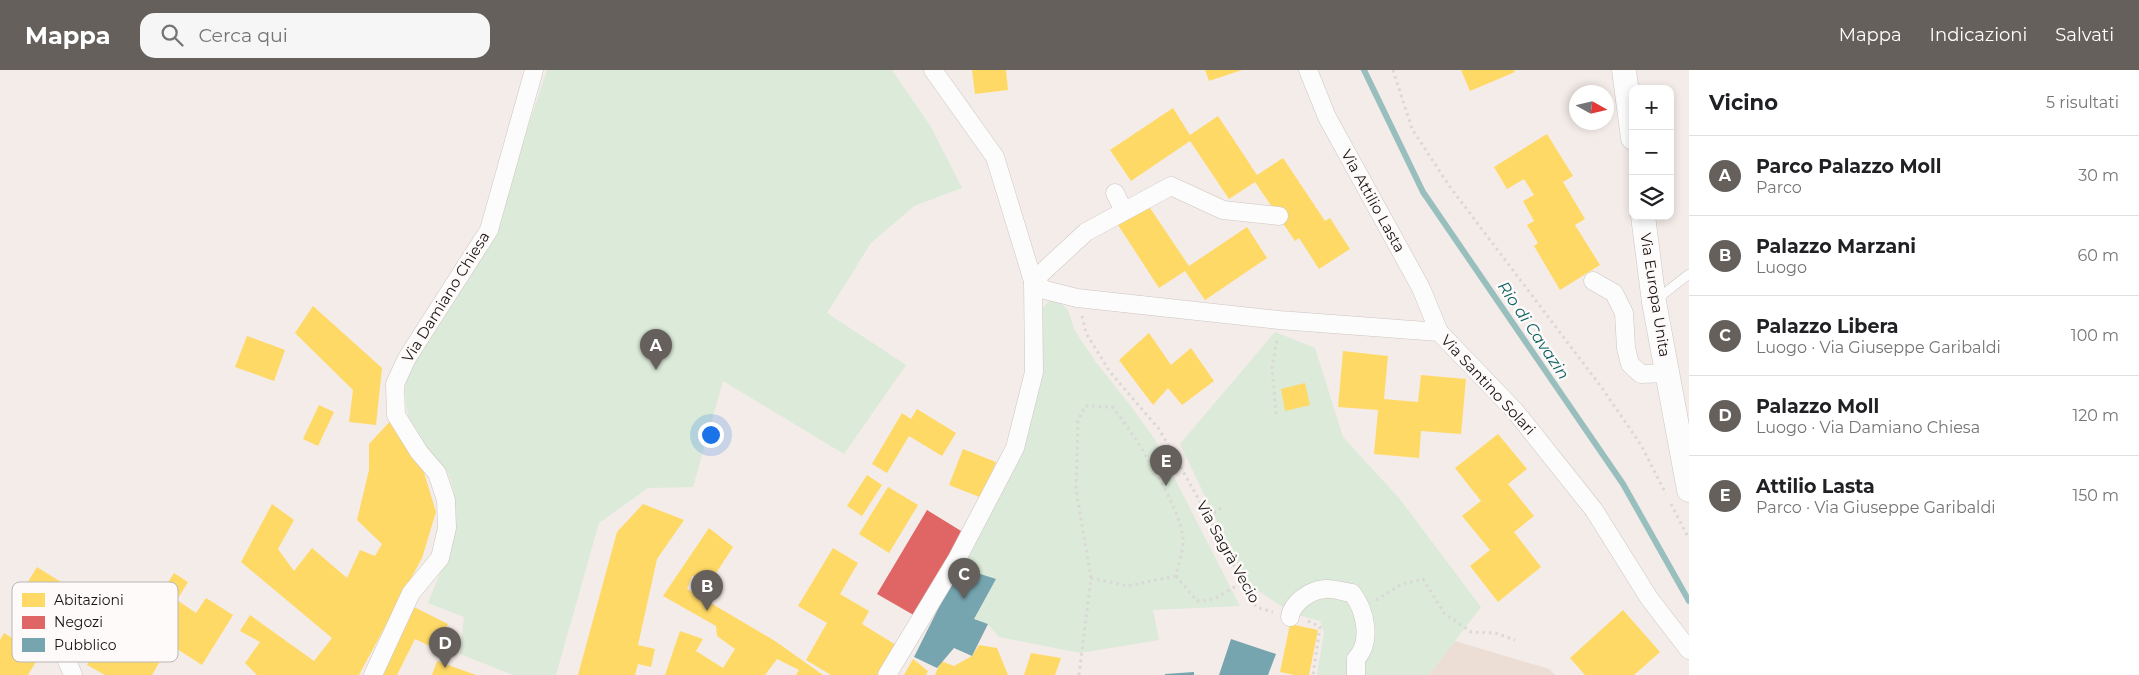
<!DOCTYPE html>
<html lang="it">
<head>
<meta charset="utf-8">
<style>
  body { margin:0; font-family:Montserrat,sans-serif; background:#f6f6f6; color:#202124 }
  .controls { position:absolute; right:15px; top:15px; display:grid; overflow:hidden; border-radius:10px; box-shadow:0 2px 8px #0003 }
  .controls button { width:45px; height:45px; display:grid; place-items:center; padding:0; border:0; border-bottom:1px solid #e0e0e0; background:#fff; color:#202124; font:25px sans-serif }
  .compass { position:absolute; left:1569px; top:15px; width:45px; height:45px; border-radius:50%; background:#fff; box-shadow:0 2px 8px #0003; rotate:98deg }
  .you { position:absolute; left:710px; top:364px; width:18px; height:18px; margin:-12px; border:4px solid #fff; border-radius:50%; background:#1a73e8; box-shadow:0 0 0 8px #1a73e833 }
  .badge { display:grid; place-items:center; width:32px; height:32px; border-radius:50%; background:#66605d; color:#fff; font-size:16px; font-weight:700 }
  .pin { position:absolute; translate:-50% -41px; filter:drop-shadow(0 1px 2px #0008) }
  .pin::after { content:''; position:absolute; top:26px; width:18px; height:15px; background:inherit; clip-path:polygon(0 0,100% 0,50% 100%) }
  .list { margin:0; padding:0; list-style:none }
  h2 { display:flex; justify-content:space-between; align-items:center; height:65px; margin:0; padding:0 20px; font-size:21px }
  h2 small { font-size:16px; font-weight:400; color:#757577 }
  .list li { display:grid; grid-template-columns:32px 1fr auto; gap:15px; align-items:center; box-sizing:border-box; height:80px; padding:0 20px; border-top:1px solid #e0e0e0 }
  .list b { display:block; font-size:19px; white-space:nowrap }
  .list p { margin:0; font-size:16px; white-space:nowrap; color:#757577 }
  .list em { font-size:16px; font-style:normal; color:#757577 }
  .icon { flex:none; width:28px; height:28px; fill:none; stroke:currentColor; stroke-width:2; stroke-linecap:round; stroke-linejoin:round }
  .map { position:relative; flex:none; width:1689px; height:605px; overflow:hidden }
  header { display:flex; align-items:center; gap:30px; box-sizing:border-box; height:70px; padding:0 25px; background:#66605d; color:#fff }
  header strong { font-size:24px }
  nav { display:flex; gap:28px; margin-inline-start:auto; font-size:18px }
  .search { width:350px; height:45px; background:#f6f6f6; display:flex; align-items:center; gap:12px; box-sizing:border-box; padding:0 18px; border-radius:15px; color:#757577; font-size:19px }
  main { display:flex }
  aside { flex:1; background:#fff }
  .map>svg:first-child { display:block }
  .built { fill:#ecddd5 }
  .green { fill:#dbead9 }
  .homes { fill:#ffd966 }
  .shops { fill:#e06666 }
  .public { fill:#76a5af }
  .lines { fill:none; stroke-linecap:round; stroke-linejoin:round }
  .stream { stroke:#98bfbe; stroke-width:6 }
  .lane-casing { stroke:#cbc5c2; stroke-width:10 }
  .street-casing { stroke:#cbc5c2; stroke-width:19 }
  .secondary-casing { stroke:#cbc5c2; stroke-width:25 }
  .path { stroke:#dad8d6; stroke-width:3; stroke-dasharray:2.5 4; stroke-linecap:butt }
  .lane { stroke:#fdfcfc; stroke-width:9 }
  .street { stroke:#fdfcfc; stroke-width:18 }
  .secondary { stroke:#fdfcfc; stroke-width:24 }
  .labels { text-anchor:middle; stroke-width:5; stroke-linejoin:round; paint-order:stroke }
  .street-label { font-size:15px; fill:#191412; stroke:#fdfaf9 }
  .water-label { font-size:16px; font-style:italic; fill:#0d6263; stroke:#fdfaf9 }
  .key { fill:#fdfaf9; stroke:#b9b5b4; stroke-width:1 }
  .key-label { font-size:14px; fill:#191412 }
</style>
</head>
<body>
<header>
<strong>Mappa</strong>
<div class="search"><svg class="icon" aria-label="search" viewBox="0 0 24 24"><circle cx="10" cy="10" r="6"/><path d="M15 15l6 6"/></svg>Cerca qui</div>
<nav><a>Mappa</a><a>Indicazioni</a><a>Salvati</a></nav>
</header>
<main>
<div class="map">
<svg width="1689" height="605" viewBox="0 0 1689 605">
  <rect width="100%" height="100%" fill="#f4ece8"/>
  <polygon class="built" points="1455,571 1549,599 1555,605 1429,605"/>
  <g class="green">
    <path d="M547,0H892L931,57L962,118L914,136L871,173L827,243L906,295L844,384L723,311L693,417L648,418L599,453L556,605H513L460,584L464,547L428,533C436,512 457,468 456,447C455,433 454,414 447,402C442,394 433,387 426,380C410,359 400,331 408,305C411,297 416,289 419,281L500,140Z"/>
    <polygon points="1050,230 1058,231 1068,240 1075,261 1095,291 1130,335 1154,368 1240,536 1153,540 1159,570 1080,583 999,567 988,554 974,549 996,509 959,497 1000,426 1022,382 1041,240"/>
    <polygon points="1275,262 1315,278 1343,367 1399,428 1481,537 1429,605 1317,605 1324,562 1320,551 1291,543 1246,512 1180,374"/>
  </g>
  <g class="homes">
    <polygon points="972,0 1006,0 1008,20 975,24"/>
    <polygon points="1205,0 1242,0 1209,11"/>
    <polygon points="1461,0 1514,0 1515,2 1470,21"/>
    <polygon points="1173,38 1190,65 1218,46 1257,105 1283,88 1325,151 1330,148 1350,179 1319,199 1299,168 1295,171 1255,112 1229,129 1190,71 1131,111 1110,80"/>
    <polygon points="1547,64 1573,106 1563,112 1585,149 1575,155 1600,195 1560,220 1534,176 1538,173 1527,155 1534,151 1523,131 1534,125 1524,109 1507,119 1494,97"/>
    <polygon points="1148,135 1189,196 1247,157 1267,188 1205,230 1185,201 1159,218 1118,155"/>
    <polygon points="313,236 382,298 376,355 349,352 353,320 295,263"/>
    <polygon points="1149,263 1171,295 1191,278 1214,311 1182,335 1168,318 1153,335 1119,290"/>
    <polygon points="247,266 285,280 274,311 235,297"/>
    <polygon points="1343,281 1388,286 1384,329 1418,332 1421,305 1466,309 1461,364 1421,361 1419,388 1374,384 1378,340 1338,337"/>
    <polygon points="1305,313 1310,335 1285,341 1281,319"/>
    <polygon points="319,335 334,342 318,376 303,369"/>
    <polygon points="917,339 956,363 942,386 909,366 887,403 872,394 902,343 911,349"/>
    <polygon points="395,346 422,396 436,442 422,488 359,605 257,605 245,593 260,572 240,561 250,545 314,591 332,568 241,492 272,434 294,450 278,479 294,501 312,478 347,508 360,480 375,486 382,474 357,450 369,400 369,374"/>
    <polygon points="1498,364 1527,399 1508,414 1534,446 1514,462 1541,497 1498,532 1470,496 1490,480 1462,446 1481,431 1455,398"/>
    <polygon points="963,379 996,392 982,428 949,415"/>
    <polygon points="867,405 882,415 862,446 847,436"/>
    <polygon points="888,417 918,435 889,483 859,464"/>
    <polygon points="643,434 684,450 657,489 638,575 655,579 651,597 638,594 635,605 578,605 617,462"/>
    <polygon points="709,458 733,477 709,514 692,506 687,519 775,571 823,605 796,605 799,600 777,589 765,605 665,605 680,561 703,569 696,581 723,598 735,579 717,566 716,556 663,526"/>
    <polygon points="833,478 858,493 840,524 869,541 862,554 896,575 880,605 831,605 806,590 827,553 798,536"/>
    <polygon points="37,497 83,526 58,566 12,538"/>
    <polygon points="174,503 188,512 177,530 196,543 206,528 233,545 202,595 130,549 149,519 160,525"/>
    <polygon points="410,535 448,554 436,579 415,569 397,605 376,605"/>
    <polygon points="1623,540 1660,582 1634,605 1585,605 1570,588"/>
    <polygon points="1290,554 1318,560 1309,605 1294,605 1280,602"/>
    <polygon points="109,555 163,586 152,605 105,605 87,595"/>
    <polygon points="4,563 40,585 28,605 0,605 0,570"/>
    <polygon points="979,575 997,578 1008,605 935,605 941,591 954,596 972,586"/>
    <polygon points="1031,583 1061,588 1055,605 1024,605"/>
    <polygon points="913,589 928,601 926,605 904,605"/>
    <polygon points="437,591 476,605 432,605"/>
  </g>
  <polygon class="shops" points="927,440 966,464 917,547 877,524"/>
  <g class="public">
    <polygon points="959,497 996,509 974,549 988,554 972,586 954,578 937,598 914,587"/>
    <polygon points="1231,569 1276,584 1268,605 1219,605"/>
    <polygon points="1194,602 1194,605 1165,605 1165,604"/>
  </g>
  <g class="lines">
    <polyline class="stream" points="1364,0 1423,122 1623,414 1689,531"/>
    <g class="lane-casing">
      <polyline id="lane" points="1656,230 1689,204"/>
    </g>
    <g class="street-casing">
      <g id="street">
        <polyline points="1308,0 1327,47 1421,218 1439,262 1515,341 1594,440 1649,528 1689,580"/>
        <polyline points="1115,123 1124,141"/>
        <polyline points="1033,211 1045,220 1077,228 1279,250 1439,262"/>
        <polyline points="1033,211 1086,162 1171,116 1223,140 1279,146"/>
        <polyline points="1593,211 1614,223 1624,243 1626,278 1630,294 1641,304 1667,303"/>
        <path d="M1290,547C1292,532 1311,520 1325,519C1333,518 1344,522 1352,523C1366,541 1372,572 1356,589V605"/>
        <polyline points="62,579 73,605"/>
        <polyline points="373,605 411,523 440,488 447,458 446,430 437,403 419,382 396,345 395,314 407,288 489,160 534,0"/>
        <polyline points="887,605 957,489 1015,378 1034,302 1033,211 995,87 933,0"/>
      </g>
    </g>
    <g class="secondary-casing">
      <g id="secondary">
        <polyline points="1624,0 1633,68"/>
        <polyline points="1643,146 1654,232 1689,420"/>
      </g>
    </g>
    <g class="path">
      <polyline points="1393,0 1412,59 1450,117 1602,318 1641,375 1666,424"/>
      <polyline points="1082,246 1086,263 1110,302 1159,359 1202,435 1256,537 1273,542"/>
      <polyline points="1276,344 1272,297 1277,270"/>
      <polyline points="1671,434 1689,469"/>
      <polyline points="1208,446 1223,437"/>
      <polyline points="1176,506 1197,531 1214,529 1243,512"/>
      <path d="M1091,508L1076,420L1078,351L1085,336L1112,337C1133,361 1181,438 1183,468C1184,479 1178,495 1176,506"/>
      <polyline points="1376,530 1402,514 1423,509 1444,543 1471,562 1495,563 1515,570"/>
      <polyline points="1308,551 1320,557 1313,605"/>
      <polyline points="1079,605 1091,508 1128,516 1175,506"/>
    </g>
    <use href="#lane" class="lane"/>
    <use href="#street" class="street"/>
    <use href="#secondary" class="secondary"/>
  </g>
  <g class="labels">
    <g class="street-label">
      <text transform="translate(1373 131) rotate(61)" y="5">Via Attilio Lasta</text>
      <text transform="translate(1655 225) rotate(81)" y="5">Via Europa Unita</text>
      <text transform="translate(446 227) rotate(-58)" y="5">Via Damiano Chiesa</text>
      <text transform="translate(1488 315) rotate(47)" y="5">Via Santino Solari</text>
      <text transform="translate(1228 482) rotate(61)" y="5">Via Sagrà Vecio</text>
    </g>
    <g class="water-label">
      <text transform="translate(1534 260) rotate(56)" y="6">Rio di Cavazin</text>
    </g>
  </g>
  <rect x="12" y="512" width="166" height="80" rx="8" class="key"/>
  <rect x="22" y="523" width="23" height="14" fill="#ffd966"/>
  <rect x="22" y="546" width="23" height="13" fill="#e06666"/>
  <rect x="22" y="568" width="23" height="14" fill="#76a5af"/>
  <g class="key-label">
    <text x="54" y="535">Abitazioni</text>
    <text x="54" y="557">Negozi</text>
    <text x="54" y="580">Pubblico</text>
  </g>
</svg>
<div class="controls">
<button>+</button>
<button>−</button>
<button><svg class="icon" aria-label="layers" viewBox="0 0 24 24"><path d="M12 4l9 5-9 5-9-5zM3 14l9 5 9-5"/></svg></button>
</div>
<svg class="compass" viewBox="-18 -18 36 36"><path d="M0-13l5 13h-10z" fill="#e53935"/><path d="M0 13l5-13h-10z" fill="#757577"/></svg>
<div class="you"></div>
<div class="pin badge" style="left:656px;top:300px">A</div>
<div class="pin badge" style="left:707px;top:541px">B</div>
<div class="pin badge" style="left:964px;top:529px">C</div>
<div class="pin badge" style="left:445px;top:598px">D</div>
<div class="pin badge" style="left:1166px;top:416px">E</div>
</div>
<aside>
<h2>Vicino<small>5 risultati</small></h2>
<ul class="list">
<li><span class="badge">A</span><div><b>Parco Palazzo Moll</b><p>Parco</p></div><em>30 m</em></li>
<li><span class="badge">B</span><div><b>Palazzo Marzani</b><p>Luogo</p></div><em>60 m</em></li>
<li><span class="badge">C</span><div><b>Palazzo Libera</b><p>Luogo · Via Giuseppe Garibaldi</p></div><em>100 m</em></li>
<li><span class="badge">D</span><div><b>Palazzo Moll</b><p>Luogo · Via Damiano Chiesa</p></div><em>120 m</em></li>
<li><span class="badge">E</span><div><b>Attilio Lasta</b><p>Parco · Via Giuseppe Garibaldi</p></div><em>150 m</em></li>
</ul>
</aside>
</main>
</body>
</html>
